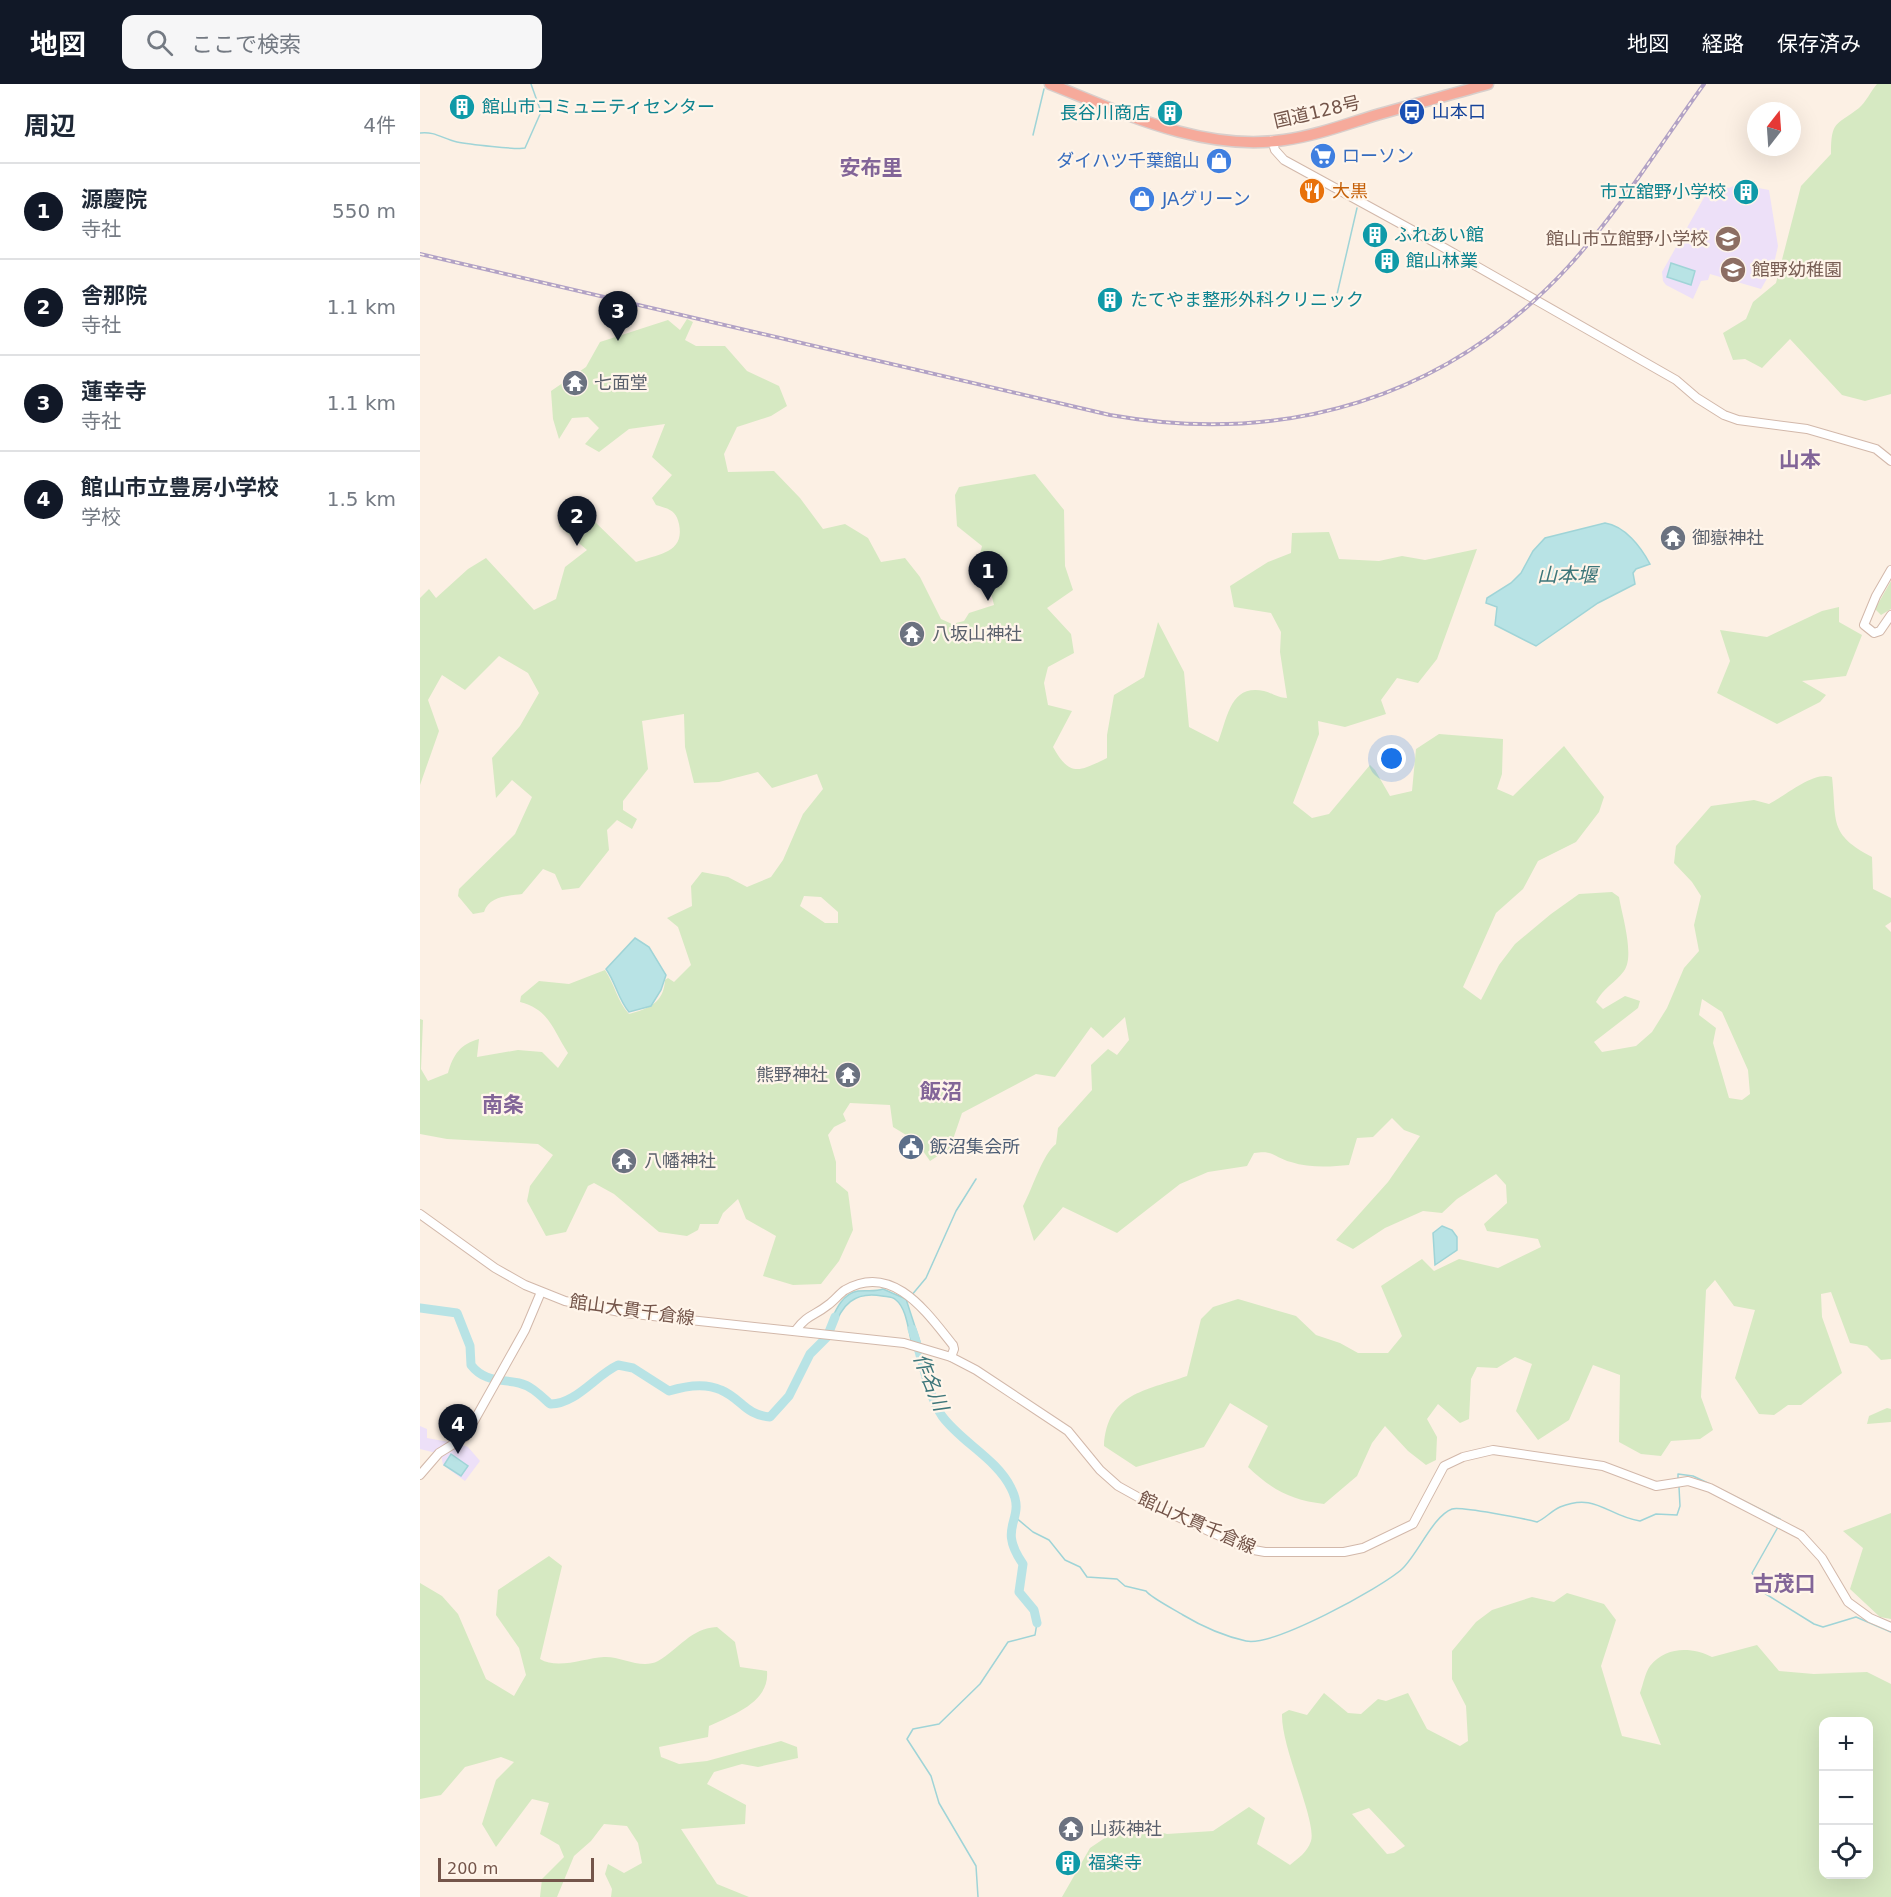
<!DOCTYPE html>
<html lang="ja">
<head>
<meta charset="utf-8">
<style>
  body { margin:0; font-family:"DejaVu Sans","Noto Sans JP",sans-serif; background:#f6f6f7; color:#1f2937 }
  .controls { position:absolute; right:18px; bottom:18px; display:grid; overflow:hidden; border-radius:12px; box-shadow:0 6px 24px #0002 }
  .controls button { width:54px; height:54px; display:grid; place-items:center; padding:0; border:0; border-bottom:2px solid #e0e1e3; background:#fff; color:#1f2937; font:30px sans-serif }
  .compass { position:absolute; left:1327px; top:18px; width:54px; height:54px; border-radius:50%; background:#fff; box-shadow:0 6px 24px #0002; rotate:17deg }
  .scale { position:absolute; left:18px; bottom:15px; width:156px; box-sizing:border-box; padding-left:6px; border:3px solid #74554a; border-top:0; font-size:16px; line-height:21px; white-space:nowrap; color:#74554a; -webkit-text-stroke:4px #fff5ea; paint-order:stroke }
  .you { position:absolute; left:972px; top:675px; width:21px; height:21px; margin:-15px; border:4px solid #fff; border-radius:50%; background:#1a73e8; box-shadow:0 0 0 9px #1a73e833 }
  .badge { display:grid; place-items:center; width:39px; height:39px; border-radius:50%; background:#111827; color:#fff; font-size:20px; font-weight:700 }
  .pin { position:absolute; translate:-50% -50px; filter:drop-shadow(0 2px 3px #0008) }
  .pin::after { content:''; position:absolute; top:32px; width:21px; height:18px; background:inherit; clip-path:polygon(0 0,100% 0,50% 100%) }
  .list { margin:0; padding:0; list-style:none }
  h2 { display:flex; justify-content:space-between; align-items:center; height:78px; margin:0; padding:0 24px; font-size:26px }
  h2 small { font-size:20px; font-weight:400; color:#747a83 }
  .list li { display:grid; grid-template-columns:39px 1fr auto; gap:18px; align-items:center; box-sizing:border-box; height:96px; padding:0 24px; border-top:2px solid #e0e1e3 }
  .list b { display:block; font-size:22px; white-space:nowrap }
  .list p { margin:0; font-size:20px; white-space:nowrap; color:#747a83 }
  .list em { font-size:20px; font-style:normal; color:#747a83 }
  .icon { flex:none; width:33px; height:33px; fill:none; stroke:currentColor; stroke-width:2; stroke-linecap:round; stroke-linejoin:round }
  .map { position:relative; flex:none; width:1471px; height:1813px; overflow:hidden }
  header { display:flex; align-items:center; gap:36px; box-sizing:border-box; height:84px; padding:0 30px; background:#111827; color:#fff }
  header strong { font-size:28px }
  nav { display:flex; gap:33px; margin-inline-start:auto; font-size:21px }
  .search { width:420px; height:54px; background:#f6f6f7; display:flex; align-items:center; gap:15px; box-sizing:border-box; padding:0 21px; border-radius:12px; color:#747a83; font-size:22px }
  main { display:flex }
  aside { flex:1; background:#fff }
  .map>svg:first-child { display:block }
  .education { fill:#ede0f8 }
  .green { fill:#d6e9c2; fill-rule:evenodd }
  .water { fill:#b8e3e5; stroke:#9fd4d7; stroke-width:1.5 }
  .lines { fill:none; stroke-linecap:round; stroke-linejoin:round }
  .stream { stroke:#9fd4d7; stroke-width:1.5 }
  .river { stroke:#b8e3e5; stroke-width:9 }
  .secondary-casing { stroke:#d2b8aa; stroke-width:10 }
  .highway-casing { stroke:#d8cfcc; stroke-width:13 }
  .secondary { stroke:#fff; stroke-width:8 }
  .highway { stroke:#f6aa9b; stroke-width:10 }
  .rail-casing { stroke:#b2a2c5; stroke-width:4 }
  .rail { stroke:#fff5ea; stroke-width:1.5; stroke-dasharray:4.5; stroke-linecap:butt }
  .labels { text-anchor:middle; stroke-width:4.5; stroke-linejoin:round; paint-order:stroke }
  .culture-label { font-size:18px; fill:#0d838f; stroke:#fff5ea; text-anchor:start }
  .street-label { font-size:18px; fill:#74554a; stroke:#fff5ea }
  .transit-label { font-size:18px; fill:#164399; stroke:#fff5ea; text-anchor:start }
  .shop-label { font-size:18px; fill:#366cbe; stroke:#fff5ea; text-anchor:start }
  .food-label { font-size:18px; fill:#c56008; stroke:#fff5ea; text-anchor:start }
  .education-label { font-size:18px; fill:#785e54; stroke:#fff5ea; text-anchor:end }
  .worship-label { font-size:18px; fill:#5b616d; stroke:#fff5ea; text-anchor:start }
  .service-label { font-size:18px; fill:#4e5e75; stroke:#fff5ea; text-anchor:start }
  .water-label { font-size:20px; font-style:italic; fill:#3d767a; stroke:#fff5ea }
  .quarter-label { font-size:21px; font-weight:bold; fill:#826598; stroke:#fff5ea }
</style>
</head>
<body>
<header>
<strong>地図</strong>
<div class="search"><svg class="icon" aria-label="search" viewBox="0 0 24 24"><circle cx="10" cy="10" r="6"/><path d="M15 15l6 6"/></svg>ここで検索</div>
<nav><a>地図</a><a>経路</a><a>保存済み</a></nav>
</header>
<main>
<aside>
<h2>周辺<small>4件</small></h2>
<ul class="list">
<li><span class="badge">1</span><div><b>源慶院</b><p>寺社</p></div><em>550 m</em></li>
<li><span class="badge">2</span><div><b>舎那院</b><p>寺社</p></div><em>1.1 km</em></li>
<li><span class="badge">3</span><div><b>蓮幸寺</b><p>寺社</p></div><em>1.1 km</em></li>
<li><span class="badge">4</span><div><b>館山市立豊房小学校</b><p>学校</p></div><em>1.5 km</em></li>
</ul>
</aside>
<div class="map">
<svg width="1471" height="1813" viewBox="0 0 1471 1813">
  <rect width="100%" height="100%" fill="#fcf0e4"/>
  <g class="education">
    <polygon points="1296,100 1309,104 1318,100 1349,106 1358,162 1353,184 1341,205 1290,190 1288,196 1281,197 1273,215 1246,201 1243,197 1242,188 1290,103"/>
    <polygon points="0,1342 7,1345 7,1354 40,1360 48,1363 60,1377 45,1397 23,1381 20,1366 16,1369 0,1365"/>
  </g>
  <g class="green">
    <path d="M1457,0H1471V310L1445,317L1422,311L1370,255L1342,284L1325,275L1313,276L1303,249L1326,235L1333,218L1356,199L1381,102L1411,70C1411,36 1416,42 1439,24C1446,18 1451,7 1457,0Z"/>
    <path d="M267,235L273,238L265,256L276,262H305L327,287L359,302L367,322L351,332L317,343L304,370L308,388L354,387L380,414L403,445L425,440L448,454L461,478L485,474L500,493L521,535L532,540L544,537L549,529L574,521L571,509L556,487L562,462L537,442L535,411L539,403L615,390L644,426L645,482L653,506L627,524L651,550L654,569L628,583L624,599L628,621L652,627L633,663C650,694 660,687 687,674V651L694,611L724,593L738,538L764,588L769,643L798,658C808,633 810,600 844,607C852,609 858,614 867,614L860,568L861,548L851,529L814,523L810,502L848,478L871,469L872,449L909,448L919,475L959,477L982,472L1005,476L1057,465L1017,575L998,599L977,594L961,616L966,630L925,643L898,637L899,650L873,719L892,734L909,730L950,681L955,686L970,712L992,707L996,665L1019,650L1083,655L1082,690L1077,705L1093,712L1144,662L1184,713L1179,728L1156,758L1118,777L1103,805L1076,829L1043,903L1061,916L1079,881L1095,860L1131,830L1159,810L1192,808L1199,813C1202,831 1215,872 1204,887C1195,899 1183,904 1176,918L1183,925L1205,912L1220,917L1218,924L1174,958L1182,968L1216,962L1232,948L1247,924L1264,884L1279,867L1274,841L1281,812L1272,798L1254,779L1256,762L1291,722L1334,716L1349,720C1367,711 1393,687 1412,693C1417,737 1408,750 1452,773L1453,805L1471,814V838L1465,842L1471,848V1275L1461,1276L1447,1262L1430,1259L1411,1208L1401,1210L1402,1233L1422,1289L1381,1321H1368L1354,1331L1339,1330L1315,1294L1335,1226L1314,1222L1295,1196L1286,1206L1281,1313L1293,1346L1280,1355L1251,1357L1241,1372L1221,1370L1199,1358L1200,1291L1173,1281L1149,1336L1118,1356L1096,1327L1112,1280L1095,1273L1077,1284L1057,1283L1051,1295L1049,1335L1040,1339L1018,1320L1007,1335L1017,1353L1016,1376L1006,1381L988,1367L965,1342L952,1359L937,1392L904,1420C871,1416 852,1406 828,1383L848,1342L810,1319L784,1363L716,1383L684,1362C687,1309 725,1307 767,1292L781,1235L793,1223L818,1215L876,1232L896,1251L920,1259L938,1269H968L982,1252L961,1202L1002,1175L1014,1187L1039,1175L1078,1184L1121,1163L1118,1155L1067,1147L1064,1140L1087,1119L1086,1101L1076,1090L1037,1115L1022,1129L1003,1127L965,1144L933,1165L916,1156L968,1098L1000,1052L984,1046L972,1034L953,1053L937,1054L929,1081C910,1083 889,1084 871,1078C853,1073 855,1066 834,1069L827,1082L788,1088L760,1100L697,1149L643,1123L614,1157L603,1122C613,1104 622,1071 636,1060L638,1044L672,1006L671,981L688,965L697,971L709,956L705,933L683,954L671,943L635,993L616,990L542,1029L530,1064L510,1077L496,1057L473,1043L470,1021L430,1019L423,1030L426,1037L414,1043L408,1051L416,1078V1098L428,1108L433,1146L419,1177L401,1200L373,1201L343,1192L356,1152L326,1135L318,1115L303,1129L298,1140H280L278,1146L267,1152L239,1148L194,1110L174,1099L168,1102L146,1148L126,1152L107,1117L110,1102L133,1071L118,1060L27,1055L0,1050V935L3,936L1,985L8,997L28,989C33,971 40,960 59,955L57,973L98,966L122,968L138,984L148,969C133,946 129,925 100,918L101,912L119,897L149,900L185,886C195,901 197,917 209,930C228,925 244,919 245,896L248,894L254,898L271,881L258,843L247,834L272,822L271,802L282,788L308,793L327,803L351,793L363,776L383,730L403,705L397,690L352,704L338,688L299,698L274,699L265,663L264,630L222,637L228,685L203,717V726L217,735L212,745L197,736L187,746L189,766L159,804L142,806L135,790L123,785L102,810C88,812 69,812 64,828L53,830L38,812L39,805L95,750L112,713L92,696L76,714L72,674L100,642L119,609L108,589L79,572L45,606L22,591L8,616L19,647L0,701V514L9,505L16,514L48,485L66,474L114,526L136,515L145,483L167,466L139,442L151,428L171,434L216,478C238,470 265,469 259,440C256,426 249,425 236,421L232,414L252,391L232,373L245,340L209,345L179,368L165,360L179,344L168,333L152,334L139,355L133,335L131,307L166,283L180,258L248,236L260,246ZM384,812L401,813L418,828V839H405L380,822ZM1282,915L1302,928L1328,986L1330,1010L1322,1016L1309,1014L1293,959L1296,944L1279,931Z"/>
    <polygon points="1471,497 1471,525 1461,531 1455,525"/>
    <polygon points="1419,523 1419,538 1442,551 1426,592 1382,597 1406,611 1400,618 1357,640 1297,609 1310,577 1300,546 1347,553 1402,527"/>
    <polygon points="1467,1324 1471,1325 1471,1338 1447,1340 1449,1332"/>
    <polygon points="1471,1429 1471,1535 1460,1533 1430,1505 1443,1464 1423,1447"/>
    <path d="M129,1472L142,1482L120,1575C138,1586 164,1574 184,1573C201,1572 221,1586 238,1577C259,1565 271,1544 297,1543L315,1558L320,1583L347,1587C350,1618 313,1631 289,1642L288,1653L239,1663L241,1673L259,1680L287,1677L361,1657L377,1663L378,1674L338,1683L322,1680L294,1688L287,1700L326,1721L325,1740L261,1745L297,1800L329,1813H191L192,1805L185,1790L188,1780L204,1789L222,1779L218,1759L207,1742L184,1740L171,1757L154,1772L137,1813H120L122,1795L144,1773L139,1761L120,1750L129,1719L112,1715L76,1763L62,1740L76,1696L94,1678L81,1673L45,1683L21,1711L0,1715V1499L22,1512L38,1530L66,1595L94,1612L106,1591L99,1564L76,1531L78,1506Z"/>
    <path d="M1147,1509L1184,1520L1196,1536L1181,1582L1202,1652L1241,1661L1220,1609C1223,1601 1225,1589 1230,1582C1246,1562 1272,1563 1292,1573L1337,1561L1359,1587L1394,1590L1447,1588L1471,1600V1813H642L670,1764L707,1739L747,1750L793,1747L829,1723L845,1734L837,1760L870,1781C878,1774 887,1769 891,1757C897,1737 861,1664 862,1630L869,1626L887,1631L904,1609L928,1629L941,1630L958,1615L966,1617L988,1609L1007,1645L1040,1662L1048,1657L1046,1622L1032,1595V1567L1056,1538L1072,1526L1112,1513L1134,1518ZM1404,1638H1448V1790H1404ZM949,1724L985,1762L974,1769L967,1770L932,1730Z"/>
  </g>
  <g class="water">
    <polygon points="1251,179 1275,187 1271,201 1247,193"/>
    <path d="M1185,439C1205,442 1221,463 1230,480L1216,485L1213,489L1215,500L1178,519L1116,562L1075,541L1077,523L1066,519L1067,514L1091,499L1101,489L1113,467L1125,454Z"/>
    <path d="M215,854L229,863L246,891L241,906L231,922L209,928C198,915 196,899 186,885Z"/>
    <polygon points="1022,1142 1032,1146 1037,1153 1037,1166 1015,1181 1013,1149"/>
    <path d="M463,1205L486,1215L500,1258L491,1256C488,1244 486,1224 476,1216C472,1212 467,1213 462,1212C434,1207 422,1221 413,1245H407C414,1231 420,1210 438,1207C447,1206 455,1208 463,1205Z"/>
    <polygon points="31,1370 48,1382 41,1392 24,1381"/>
  </g>
  <g class="lines">
    <g class="stream">
      <path d="M0,49C15,47 23,55 37,58C47,60 98,66 105,64L121,28L111,0"/>
      <polyline points="613,51 624,5"/>
      <polyline points="915,219 937,124"/>
      <polyline points="491,1212 506,1194 536,1127 556,1095"/>
      <polyline points="1258,1396 1258,1390 1273,1392 1290,1400"/>
      <polyline points="1300,1405 1360,1435"/>
      <path d="M595,1433L613,1448L629,1456L645,1476L660,1483L667,1493L697,1495L705,1502L726,1507C730,1513 755,1526 763,1531C783,1543 804,1552 826,1557C853,1563 961,1504 982,1485C998,1470 1013,1432 1032,1425C1040,1422 1106,1435 1117,1438C1126,1434 1131,1427 1140,1423C1176,1408 1187,1432 1220,1437L1236,1430L1257,1431L1260,1422L1259,1403"/>
      <polyline points="1358,1443 1332,1489 1341,1507 1394,1540 1403,1543 1436,1533 1471,1548"/>
      <polyline points="558,1813 556,1782 519,1719 511,1692 487,1655 493,1645 519,1640 560,1600 588,1558 615,1551 617,1539"/>
    </g>
    <g class="river">
      <path d="M0,1224L37,1229L50,1262L51,1281C64,1298 81,1295 99,1299C112,1302 121,1312 130,1320C155,1321 176,1291 198,1281L213,1284L249,1307C265,1302 286,1299 301,1306C322,1315 325,1331 350,1333L369,1312L390,1270L407,1253L415,1233"/>
      <path d="M492,1245C502,1271 507,1310 522,1332C541,1358 577,1375 591,1404C608,1437 575,1440 603,1480L599,1508L614,1526L617,1539"/>
    </g>
    <g class="secondary-casing">
      <g id="secondary">
        <polyline points="852,56 855,66 864,76 1014,158 1256,296 1277,314 1304,331 1318,336 1387,345 1456,365 1471,377"/>
        <polyline points="1471,486 1456,512 1444,541 1454,549 1460,547 1471,531"/>
        <polyline points="0,1130 75,1184 105,1201 145,1217 205,1229 484,1259 531,1273 556,1286 648,1347 680,1386 698,1402 734,1422 828,1465 845,1468 924,1468 943,1464 993,1440 1024,1382 1043,1373 1073,1366 1183,1382 1236,1402 1268,1397 1290,1404 1381,1451 1402,1474 1428,1518 1450,1534 1471,1543"/>
        <path d="M376,1246C388,1230 393,1233 408,1221C414,1217 419,1210 425,1206C473,1178 507,1229 533,1261L534,1265L531,1273"/>
        <polyline points="0,1391 19,1369 45,1353 105,1246 121,1208"/>
      </g>
    </g>
    <g class="highway-casing">
      <path id="highway" d="M630,0C703,29 783,68 864,56C894,52 924,41 953,32C991,21 1029,11 1068,0"/>
    </g>
    <use href="#secondary" class="secondary"/>
    <use href="#highway" class="highway"/>
    <g class="rail-casing">
      <path id="rail" d="M0,170L690,331C865,362 1026,315 1148,183C1199,127 1240,61 1284,0"/>
    </g>
    <use href="#rail" class="rail"/>
  </g>
  <defs>
    <g id="building-disc" transform="scale(1.35)"><circle r="9.5" fill="#0f9aa8" stroke="#fff5ea"/><path d="M-4-6H4V6H1V3H-1V6H-4ZM-2.5-4.3h1.7v1.8h-1.7ZM.8-4.3h1.7v1.8H.8ZM-2.5-1h1.7V.8h-1.7ZM.8-1h1.7V.8H.8Z" fill="#fff"/></g>
    <g id="bus-disc" transform="scale(1.35)"><circle r="9.5" fill="#1a4fb4" stroke="#fff5ea"/><path d="M-5-6H5V4H4V6H2V4H-2V6H-4V4H-5ZM-3.5-4V0h7V-4ZM-3.5 1.2v1.5H-2V1.2ZM2 1.2v1.5H3.5V1.2Z" fill="#fff"/></g>
    <g id="supermarket-disc" transform="scale(1.35)"><circle r="9.5" fill="#3f7fe0" stroke="#fff5ea"/><path d="M-6-5.5h2.5l.6 2H6L4.5 2H-2.5L-4.4-4H-6ZM-1.5 3.2a1.3 1.3 0 1 0 .1 0ZM3 3.2a1.3 1.3 0 1 0 .1 0Z" fill="#fff"/></g>
    <g id="shop-disc" transform="scale(1.35)"><circle r="9.5" fill="#3f7fe0" stroke="#fff5ea"/><path d="M-5-2.5h2.3a2.7 3.5 0 0 1 5.4 0H5L5.5 6h-11ZM-1.5-2.5h3a1.5 2.3 0 0 0-3 0Z" fill="#fff"/></g>
    <g id="restaurant-disc" transform="scale(1.35)"><circle r="9.5" fill="#e8710a" stroke="#fff5ea"/><path d="M-5-6h1v4h1v-4h1v4h1v-4h1v5L-1.5 .5V6h-2V.5L-5-1ZM5-6V6H3V1.5H1.5Q1.5-4 5-6Z" fill="#fff"/></g>
    <g id="school-disc" transform="scale(1.35)"><circle r="9.5" fill="#8d6e63" stroke="#fff5ea"/><path d="M0-5L7-2L0 1L-7-2ZM-4 1L0 2.5L4 1V4Q0 6-4 4Z" fill="#fff"/></g>
    <g id="temple-disc" transform="scale(1.35)"><circle r="9.5" fill="#6b7280" stroke="#fff5ea"/><path d="M0-6L5-2H3V0L6.5 2.5H4V6H1.5V3h-3V6H-4V2.5H-6.5L-3 0V-2H-5Z" fill="#fff"/></g>
    <g id="civic-disc" transform="scale(1.35)"><circle r="9.5" fill="#5c6f8a" stroke="#fff5ea"/><path d="M-.6-6.5H3V-4.5H.6V-3L4-1V1h2V6H-6V1h2V-1L-.6-3ZM-1.2 2.5V6h2.4V2.5Z" fill="#fff"/></g>
  </defs>
  <g fill-rule="evenodd">
    <use href="#building-disc" x="42" y="23"/>
    <use href="#bus-disc" x="992" y="28"/>
    <use href="#building-disc" x="750" y="29"/>
    <use href="#supermarket-disc" x="903" y="72"/>
    <use href="#shop-disc" x="799" y="77"/>
    <use href="#restaurant-disc" x="892" y="107"/>
    <use href="#building-disc" x="1326" y="108"/>
    <use href="#shop-disc" x="722" y="115"/>
    <use href="#building-disc" x="955" y="151"/>
    <use href="#school-disc" x="1308" y="155"/>
    <use href="#building-disc" x="967" y="177"/>
    <use href="#school-disc" x="1313" y="186"/>
    <use href="#building-disc" x="690" y="216"/>
    <use href="#temple-disc" x="155" y="299"/>
    <use href="#temple-disc" x="1253" y="454"/>
    <use href="#temple-disc" x="492" y="550"/>
    <use href="#temple-disc" x="428" y="991"/>
    <use href="#civic-disc" x="491" y="1063"/>
    <use href="#temple-disc" x="204" y="1077"/>
    <use href="#temple-disc" x="651" y="1745"/>
    <use href="#building-disc" x="648" y="1779"/>
  </g>
  <g class="labels">
    <g class="culture-label">
      <text x="62" y="29">館山市コミュニティセンター</text>
      <text x="730" y="35" text-anchor="end">長谷川商店</text>
      <text x="1306" y="114" text-anchor="end">市立舘野小学校</text>
      <text x="974" y="157">ふれあい館</text>
      <text x="986" y="183">館山林業</text>
      <text x="710" y="222">たてやま整形外科クリニック</text>
      <text x="668" y="1785">福楽寺</text>
    </g>
    <g class="street-label">
      <text transform="translate(897 28) rotate(-13)" y="6">国道128号</text>
      <text transform="translate(212 1226) rotate(8)" y="6">館山大貫千倉線</text>
      <text transform="translate(777 1439) rotate(24)" y="6">館山大貫千倉線</text>
    </g>
    <g class="transit-label">
      <text x="1012" y="34">山本口</text>
    </g>
    <g class="shop-label">
      <text x="922" y="78">ローソン</text>
      <text x="780" y="83" text-anchor="end">ダイハツ千葉館山</text>
      <text x="742" y="121">JAグリーン</text>
    </g>
    <g class="food-label">
      <text x="912" y="113">大黒</text>
    </g>
    <g class="education-label">
      <text x="1288" y="161">館山市立館野小学校</text>
      <text x="1332" y="192" text-anchor="start">館野幼稚園</text>
    </g>
    <g class="worship-label">
      <text x="174" y="305">七面堂</text>
      <text x="1272" y="460">御嶽神社</text>
      <text x="512" y="556">八坂山神社</text>
      <text x="408" y="997" text-anchor="end">熊野神社</text>
      <text x="224" y="1083">八幡神社</text>
      <text x="670" y="1751">山荻神社</text>
    </g>
    <g class="service-label">
      <text x="510" y="1069">飯沼集会所</text>
    </g>
    <g class="water-label">
      <text x="1147" y="498">山本堰</text>
      <text transform="translate(511 1298) rotate(68)" y="7">作名川</text>
    </g>
    <g class="quarter-label">
      <text x="451" y="91">安布里</text>
      <text x="1380" y="383">山本</text>
      <text x="521" y="1015">飯沼</text>
      <text x="83" y="1028">南条</text>
      <text x="1364" y="1507">古茂口</text>
    </g>
  </g>
</svg>
<div class="controls">
<button>+</button>
<button>−</button>
<button><svg class="icon" aria-label="locate" viewBox="0 0 24 24"><circle cx="12" cy="12" r="6"/><path d="M12 2v4M12 18v4M2 12h4M18 12h4"/></svg></button>
</div>
<svg class="compass" viewBox="-18 -18 36 36"><path d="M0-13l5 13h-10z" fill="#e53935"/><path d="M0 13l5-13h-10z" fill="#747a83"/></svg>
<div class="scale">200 m</div>
<div class="you"></div>
<div class="pin badge" style="left:568px;top:517px">1</div>
<div class="pin badge" style="left:157px;top:462px">2</div>
<div class="pin badge" style="left:198px;top:257px">3</div>
<div class="pin badge" style="left:38px;top:1370px">4</div>
</div>
</main>
</body>
</html>
